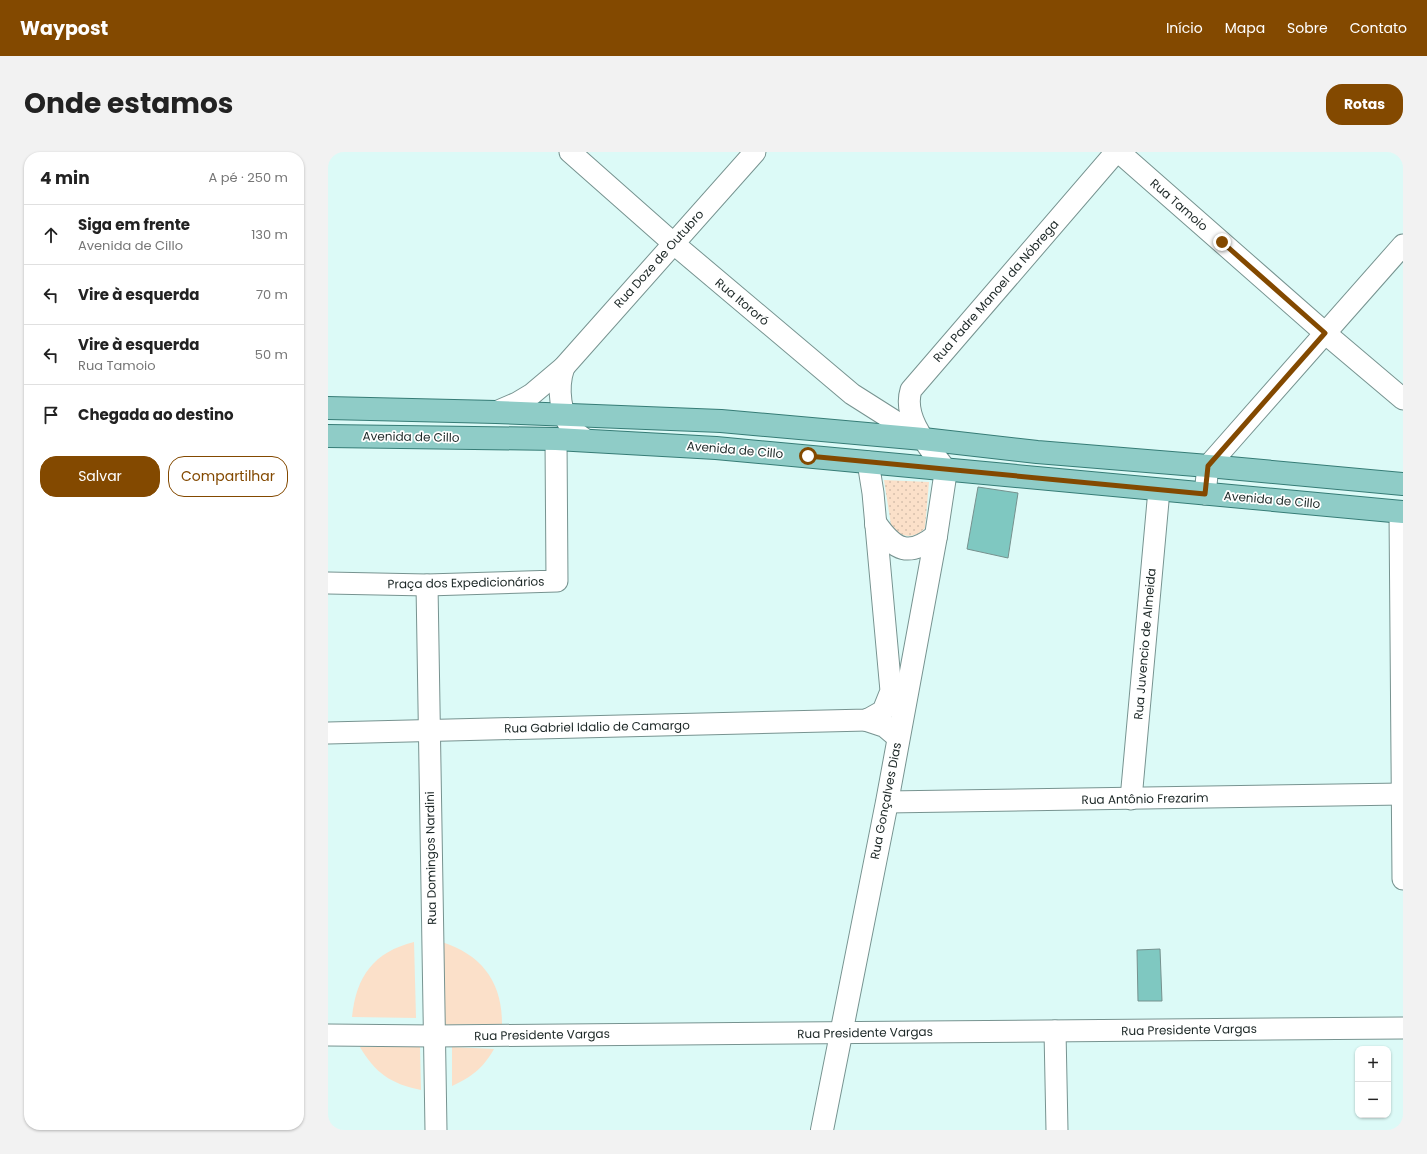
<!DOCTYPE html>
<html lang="pt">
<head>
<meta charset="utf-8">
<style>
  body { margin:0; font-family:Poppins,sans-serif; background:#f2f2f2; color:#222 }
  .controls { position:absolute; right:12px; bottom:12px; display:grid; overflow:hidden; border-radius:8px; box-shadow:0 1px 3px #0004 }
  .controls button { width:36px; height:36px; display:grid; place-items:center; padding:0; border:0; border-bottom:1px solid #e0e0e0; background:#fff; color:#222; font:20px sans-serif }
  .stop { position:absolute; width:12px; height:12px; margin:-9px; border:3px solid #834900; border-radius:50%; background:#fff }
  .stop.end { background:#834900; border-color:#fff; box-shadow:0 1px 4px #0008 }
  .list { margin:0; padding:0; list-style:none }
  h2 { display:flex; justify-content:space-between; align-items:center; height:52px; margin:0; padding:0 16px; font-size:17px }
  h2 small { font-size:13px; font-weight:400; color:#767676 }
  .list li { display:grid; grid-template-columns:26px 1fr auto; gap:12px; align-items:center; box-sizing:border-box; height:60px; padding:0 16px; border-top:1px solid #e0e0e0 }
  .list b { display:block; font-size:15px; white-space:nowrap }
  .list p { margin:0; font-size:13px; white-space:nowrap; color:#767676 }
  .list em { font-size:13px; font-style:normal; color:#767676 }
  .actions { display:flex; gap:8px; padding:12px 16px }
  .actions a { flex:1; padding:9px 0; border:1px solid #834900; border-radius:16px; text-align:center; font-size:14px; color:#834900 }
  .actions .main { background:#834900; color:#fff }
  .icon { flex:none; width:22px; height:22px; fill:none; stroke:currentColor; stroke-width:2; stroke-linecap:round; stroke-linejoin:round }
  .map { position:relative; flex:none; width:1075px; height:978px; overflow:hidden; border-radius:16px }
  header { display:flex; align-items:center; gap:24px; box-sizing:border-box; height:56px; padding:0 20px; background:#834900; color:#fff }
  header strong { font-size:19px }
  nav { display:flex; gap:22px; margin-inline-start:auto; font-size:14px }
  .intro { display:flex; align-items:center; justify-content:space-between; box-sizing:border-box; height:96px; padding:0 24px }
  h1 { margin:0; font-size:28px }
  .button { padding:10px 18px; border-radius:16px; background:#834900; color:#fff; font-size:14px; font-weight:700 }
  main { display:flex; gap:24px; padding:0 24px }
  aside { flex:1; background:#fff; border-radius:16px; box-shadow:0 1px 3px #0004 }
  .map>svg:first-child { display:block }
  .grass { fill:url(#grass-dots) }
  .park { fill:#fbe0c9 }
  .building { fill:#7fc8c1; stroke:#76918e }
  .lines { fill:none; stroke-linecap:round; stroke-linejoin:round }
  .minor-casing { stroke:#779390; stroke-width:23 }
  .secondary-casing { stroke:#779390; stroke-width:24 }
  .primary-casing { stroke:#367c76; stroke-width:24 }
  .minor { stroke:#fff; stroke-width:21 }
  .secondary { stroke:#fff; stroke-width:22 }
  .primary { stroke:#8fccc7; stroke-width:22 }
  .route { stroke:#834900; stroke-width:5 }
  .labels { text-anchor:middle; stroke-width:3.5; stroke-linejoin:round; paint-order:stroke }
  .street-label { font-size:12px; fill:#1b2625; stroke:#fff }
</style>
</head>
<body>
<header>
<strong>Waypost</strong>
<nav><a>Início</a><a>Mapa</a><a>Sobre</a><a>Contato</a></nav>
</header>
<div class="intro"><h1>Onde estamos</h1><a class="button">Rotas</a></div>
<main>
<aside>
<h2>4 min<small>A pé · 250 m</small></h2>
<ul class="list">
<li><svg class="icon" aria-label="ahead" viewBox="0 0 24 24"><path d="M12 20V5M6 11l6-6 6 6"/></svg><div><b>Siga em frente</b><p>Avenida de Cillo</p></div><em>130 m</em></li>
<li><svg class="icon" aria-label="left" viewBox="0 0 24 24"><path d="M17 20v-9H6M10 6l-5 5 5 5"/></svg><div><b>Vire à esquerda</b></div><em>70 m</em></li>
<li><svg class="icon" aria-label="left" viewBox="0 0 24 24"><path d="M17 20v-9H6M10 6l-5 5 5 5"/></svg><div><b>Vire à esquerda</b><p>Rua Tamoio</p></div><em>50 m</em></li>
<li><svg class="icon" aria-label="arrive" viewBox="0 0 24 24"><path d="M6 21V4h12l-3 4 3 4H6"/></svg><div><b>Chegada ao destino</b></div></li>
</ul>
<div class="actions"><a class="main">Salvar</a><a>Compartilhar</a></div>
</aside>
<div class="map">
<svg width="1075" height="978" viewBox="0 0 1075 978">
  <defs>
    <pattern id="grass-dots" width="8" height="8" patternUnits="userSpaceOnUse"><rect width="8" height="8" fill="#fbe0c9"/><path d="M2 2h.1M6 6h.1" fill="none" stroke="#d7c0ac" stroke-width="1.8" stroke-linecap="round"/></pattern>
  </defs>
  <rect width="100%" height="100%" fill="#dcfaf7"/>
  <path class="grass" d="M556,328L601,330L597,376C586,388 572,386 563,373Z"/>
  <g class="park">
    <path d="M86,790L88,866L24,865C28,824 46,800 86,790Z"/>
    <path d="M114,790C154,803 174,830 174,872L114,873Z"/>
    <path d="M32,895H92L93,938C63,932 47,921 32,895Z"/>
    <path d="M124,895L166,897C155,916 144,925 124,934Z"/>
  </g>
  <g class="building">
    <polygon points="650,335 690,341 680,406 639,397"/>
    <polygon points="832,797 834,849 810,849 809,798"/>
  </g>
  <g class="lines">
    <g class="minor-casing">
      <g id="minor">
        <polyline points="242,0 345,91 524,242 595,287"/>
        <polyline points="791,0 997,181 1075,247"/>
        <path d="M236,215C229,235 231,265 248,281C251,283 255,286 258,288"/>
        <polyline points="168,260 189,251 204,242 236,215 427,0"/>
        <path d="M618,318C602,296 574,267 583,238L788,0"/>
        <polyline points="877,342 880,314 1075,93"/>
        <polyline points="1072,360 1075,727"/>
        <polyline points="0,431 99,433 229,429 228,287"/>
        <polyline points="99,433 108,978"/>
        <polyline points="0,581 539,568 555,559 563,539 545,341 540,310"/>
        <polyline points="803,647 831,338"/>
        <polyline points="559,650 1075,642"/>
        <polyline points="727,879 729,978"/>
        <polyline points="0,883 106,884 1075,876"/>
      </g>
    </g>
    <g class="secondary-casing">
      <g id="secondary">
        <path d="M548,372C567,399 581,405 608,384"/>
        <polyline points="539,568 557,574 570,585"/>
        <polyline points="494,978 559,650 608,384 618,318"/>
      </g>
    </g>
    <g class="primary-casing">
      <g id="primary">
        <polyline points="0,256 168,260 393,269 595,287 709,300 880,314 1075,332"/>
        <polyline points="0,284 228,287 388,296 1075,360"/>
      </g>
    </g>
    <use href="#minor" class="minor"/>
    <use href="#secondary" class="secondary"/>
    <use href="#primary" class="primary"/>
  </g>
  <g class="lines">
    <polyline class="route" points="480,304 877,342 880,314 997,181 894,90"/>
  </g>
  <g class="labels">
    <g class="street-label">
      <text transform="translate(851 53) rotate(41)" y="4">Rua Tamoio</text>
      <text transform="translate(331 107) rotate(-48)" y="4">Rua Doze de Outubro</text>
      <text transform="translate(668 139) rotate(-49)" y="4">Rua Padre Manoel da Nóbrega</text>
      <text transform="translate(414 150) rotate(40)" y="4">Rua Itororó</text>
      <text transform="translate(83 285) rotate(1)" y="4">Avenida de Cillo</text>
      <text transform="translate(407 298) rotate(5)" y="4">Avenida de Cillo</text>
      <text transform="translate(944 348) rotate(5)" y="4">Avenida de Cillo</text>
      <text transform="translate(138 431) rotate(-1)" y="4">Praça dos Expedicionários</text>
      <text transform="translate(817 492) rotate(-85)" y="4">Rua Juvencio de Almeida</text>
      <text transform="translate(269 575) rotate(-1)" y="4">Rua Gabriel Idalio de Camargo</text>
      <text transform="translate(817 647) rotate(-1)" y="4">Rua Antônio Frezarim</text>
      <text transform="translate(558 649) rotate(-79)" y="4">Rua Gonçalves Dias</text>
      <text transform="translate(103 706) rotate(-91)" y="4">Rua Domingos Nardini</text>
      <text transform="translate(861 878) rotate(-1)" y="4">Rua Presidente Vargas</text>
      <text transform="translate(537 881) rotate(-1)" y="4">Rua Presidente Vargas</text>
      <text transform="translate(214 883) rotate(-1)" y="4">Rua Presidente Vargas</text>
    </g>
  </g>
</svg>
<div class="controls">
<button>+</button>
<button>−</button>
</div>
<div class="stop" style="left:480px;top:304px"></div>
<div class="stop end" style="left:894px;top:90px"></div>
</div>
</main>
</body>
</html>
